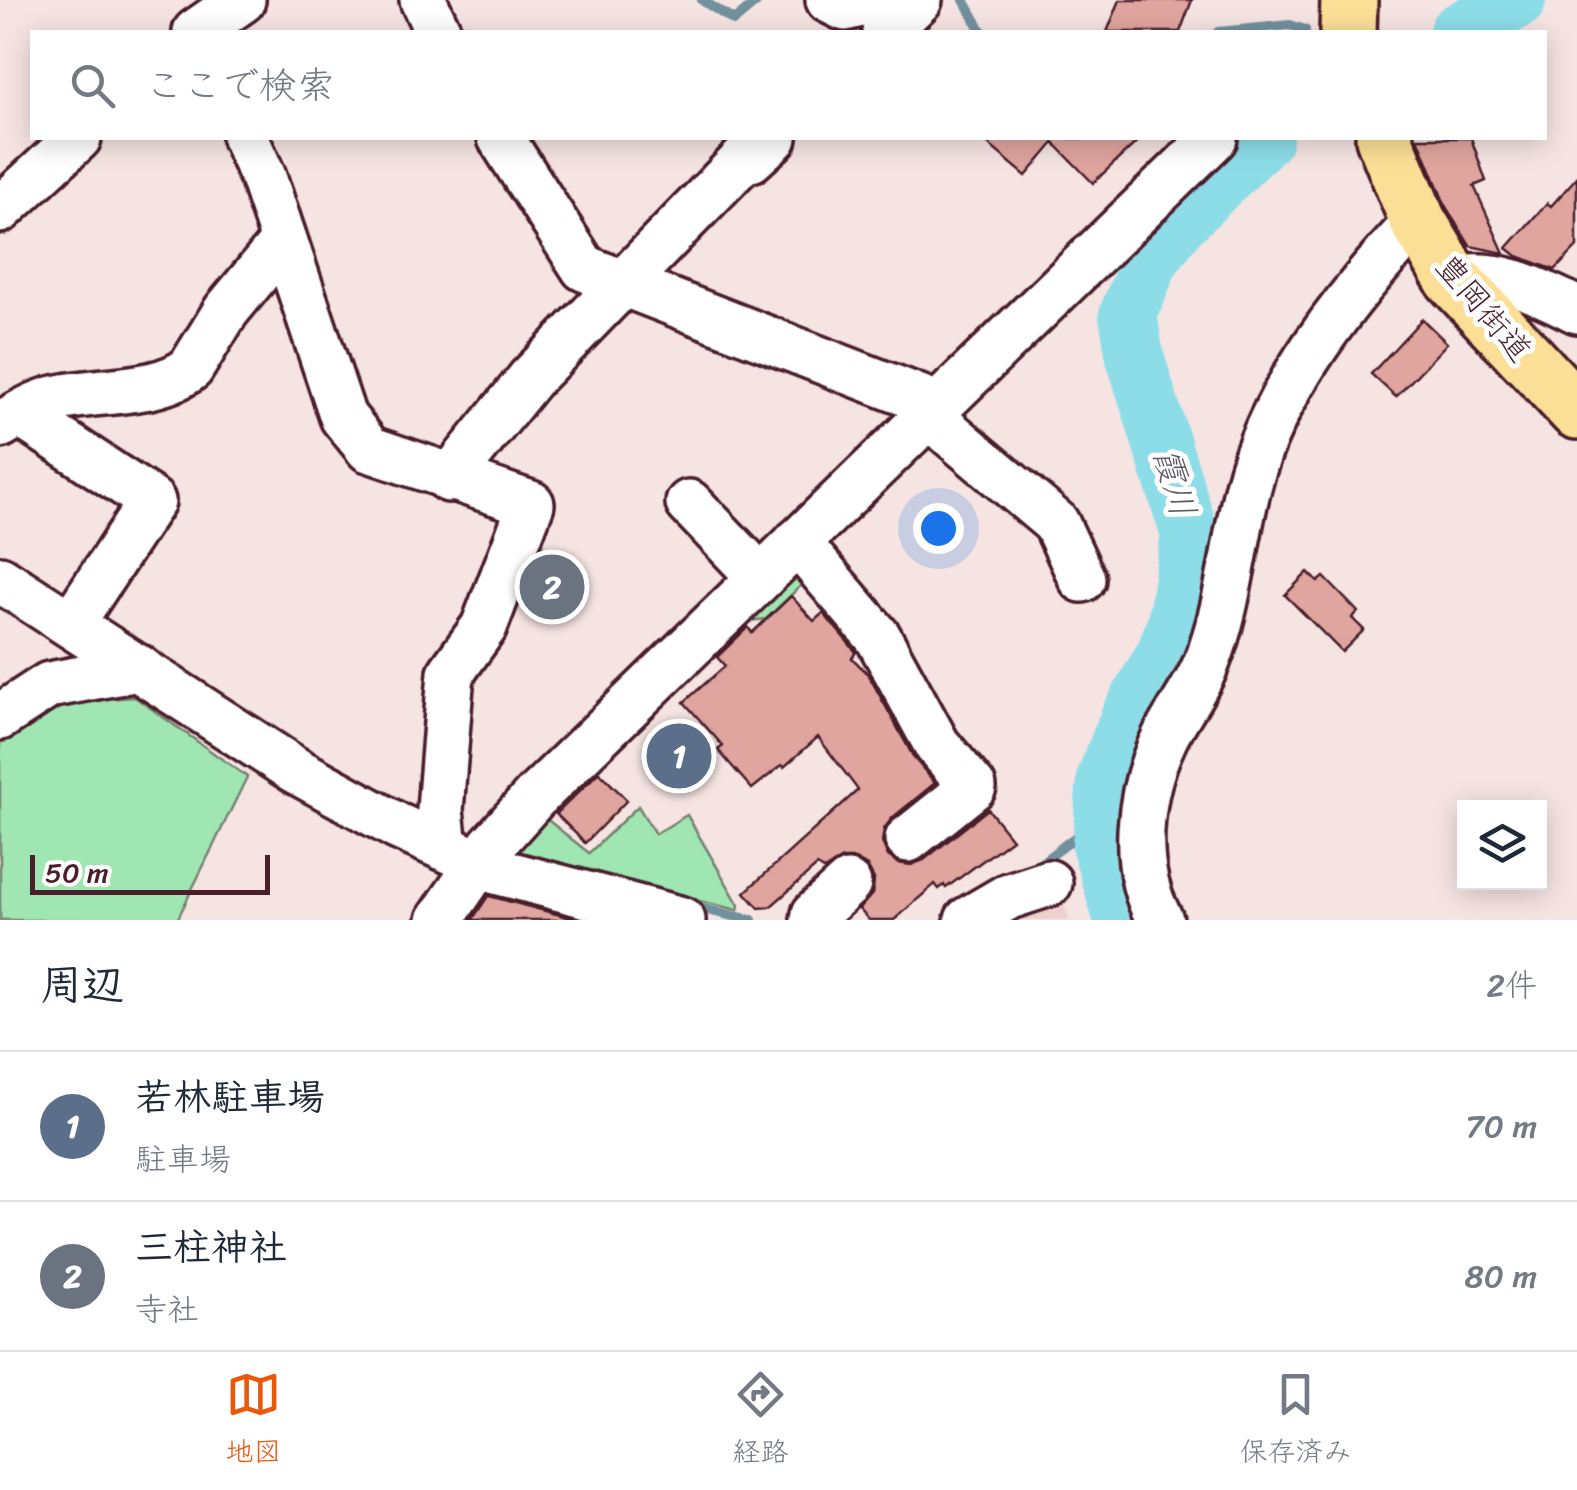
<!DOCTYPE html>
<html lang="ja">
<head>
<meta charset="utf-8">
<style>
  body { margin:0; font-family:Sriracha,"Klee One",sans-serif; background:#f2f2f3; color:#1f2937 }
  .controls { position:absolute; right:30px; bottom:30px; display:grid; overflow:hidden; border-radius:0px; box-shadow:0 5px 25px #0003 }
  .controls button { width:90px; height:90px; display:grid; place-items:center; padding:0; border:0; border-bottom:2px solid #e0e1e3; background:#fff; color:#1f2937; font:50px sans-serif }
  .scale { position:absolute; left:30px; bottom:25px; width:240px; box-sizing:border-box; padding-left:10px; border:5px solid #4a1f2b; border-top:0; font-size:28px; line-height:35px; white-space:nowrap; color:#4a1f2b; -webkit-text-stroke:8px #fff; paint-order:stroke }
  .you { position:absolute; left:938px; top:528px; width:35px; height:35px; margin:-25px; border:8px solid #fff; border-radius:50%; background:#1a73e8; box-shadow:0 0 0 15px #1a73e833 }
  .badge { display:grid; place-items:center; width:65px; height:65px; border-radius:50%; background:#ea580c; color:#fff; font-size:32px; font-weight:700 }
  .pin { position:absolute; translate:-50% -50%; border:5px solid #fff; box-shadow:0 2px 10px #0006 }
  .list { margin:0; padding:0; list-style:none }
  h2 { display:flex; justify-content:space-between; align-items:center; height:130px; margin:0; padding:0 40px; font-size:42px }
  h2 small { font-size:32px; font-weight:400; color:#747a83 }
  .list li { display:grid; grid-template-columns:65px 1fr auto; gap:30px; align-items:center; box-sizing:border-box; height:150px; padding:0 40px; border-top:2px solid #e0e1e3 }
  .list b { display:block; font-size:38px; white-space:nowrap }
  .list p { margin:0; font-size:32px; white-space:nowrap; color:#747a83 }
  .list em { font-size:32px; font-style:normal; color:#747a83 }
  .icon { flex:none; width:55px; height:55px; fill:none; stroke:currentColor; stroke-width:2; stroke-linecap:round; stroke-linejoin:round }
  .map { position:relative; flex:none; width:1577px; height:920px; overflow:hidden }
  .search { position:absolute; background:#fff; box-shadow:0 5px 25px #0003; left:30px; right:30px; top:30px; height:110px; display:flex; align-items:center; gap:25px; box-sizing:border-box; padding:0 35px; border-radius:0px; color:#747a83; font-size:38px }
  .sheet { height:430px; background:#fff }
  nav { display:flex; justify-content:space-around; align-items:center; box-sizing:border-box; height:140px; border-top:2px solid #e0e1e3; background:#fff; font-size:28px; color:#747a83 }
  nav a { display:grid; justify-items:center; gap:5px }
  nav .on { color:#ea580c }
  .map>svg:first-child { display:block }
  .built { fill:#eed1ce }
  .green { fill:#a0e6b3; stroke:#75826f; stroke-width:2.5 }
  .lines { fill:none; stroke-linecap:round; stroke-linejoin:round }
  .stream { stroke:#72919d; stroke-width:10 }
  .river { stroke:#8ddde9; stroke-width:58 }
  .building { fill:#dfa59e; stroke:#4a1f2b; stroke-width:2.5 }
  .minor-casing { stroke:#4a1f2b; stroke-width:52 }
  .major-casing { stroke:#4a1f2b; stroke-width:62 }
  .minor { stroke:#fff; stroke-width:45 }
  .major { stroke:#fbdf96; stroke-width:55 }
  .labels { text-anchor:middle; stroke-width:10; stroke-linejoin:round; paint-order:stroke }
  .street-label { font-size:32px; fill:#4a1f2b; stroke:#fff }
  .water-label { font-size:35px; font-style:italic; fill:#5e5864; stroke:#fff }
</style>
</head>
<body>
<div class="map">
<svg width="1577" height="920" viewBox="0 0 1577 920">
  <rect width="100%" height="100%" fill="#f5e4e2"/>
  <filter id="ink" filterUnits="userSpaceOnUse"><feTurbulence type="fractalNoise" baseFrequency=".01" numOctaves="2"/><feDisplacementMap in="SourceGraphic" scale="20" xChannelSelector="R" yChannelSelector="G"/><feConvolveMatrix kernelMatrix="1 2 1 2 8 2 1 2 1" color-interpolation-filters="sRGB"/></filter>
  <g filter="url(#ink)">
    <polygon class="built" points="1058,892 1070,920 992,920"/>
    <g class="green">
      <polygon points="802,561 813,574 766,619 738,622"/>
      <polygon points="135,697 247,777 177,920 0,920 0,742 65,702"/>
      <polygon points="638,806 655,834 687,815 739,905 738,910 502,855 539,813 589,853"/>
    </g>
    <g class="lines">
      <g class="stream">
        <polyline points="702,0 734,21 759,0"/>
        <polyline points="964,0 982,32"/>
        <polyline points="1218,32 1290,25 1305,30"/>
        <polyline points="1036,867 1082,832 1103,824"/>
        <polyline points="690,906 752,920"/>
      </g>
      <g class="river">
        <polyline points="1458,32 1517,0"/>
        <polyline points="1123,920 1101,847 1106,777 1129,718 1166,652 1176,623 1190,535 1135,357 1128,315 1150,260 1176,225 1264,138"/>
      </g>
    </g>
    <g class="building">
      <polygon points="1120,0 1192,0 1180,32 1107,32"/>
      <polygon points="981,138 1141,138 1093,183 1054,143 1026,176"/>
      <polygon points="1418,138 1471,138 1486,181 1474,186 1504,253 1470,246 1446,207"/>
      <polygon points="1577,177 1577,247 1555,270 1517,256 1507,248 1547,203 1551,206"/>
      <polygon points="1422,319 1447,343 1396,397 1371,374"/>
      <polygon points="542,571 549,574 551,571 575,590 561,613 529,592"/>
      <polygon points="1308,572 1318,582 1324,577 1358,612 1352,618 1364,630 1342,652 1285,595"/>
      <polygon points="791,596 814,621 823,613 856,652 852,658 868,674 914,758 935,783 892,818 884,829 882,842 888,856 898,863 911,865 924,860 988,809 1012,839 946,888 944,885 939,889 935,884 894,920 869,920 859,909 873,893 874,879 867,866 855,859 842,859 824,870 817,866 770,907 759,908 745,892 858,790 818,737 784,767 782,765 752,789 718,750 723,746 684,702 725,666 717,657 748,627 752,633"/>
      <polygon points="599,772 627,800 585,843 556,814"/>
      <polygon points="488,896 489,896 579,920 472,920"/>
    </g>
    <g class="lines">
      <g class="minor-casing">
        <g id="minor">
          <polyline points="423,0 438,32"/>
          <polyline points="829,0 845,8 877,0"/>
          <polyline points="196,32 242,0"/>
          <polyline points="885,32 919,0"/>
          <polyline points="245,138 263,177 343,417 369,449 531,504 484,627 451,673 440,810 444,847"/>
          <polyline points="501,138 584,268 937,405"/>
          <polyline points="0,210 78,138"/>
          <path d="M1453,279C1498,270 1537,290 1577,310"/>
          <polyline points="20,414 152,501 71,624"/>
          <polyline points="928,415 1056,523 1082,579"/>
          <path d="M0,425C16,416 33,405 51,400C92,388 157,396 191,368L226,311L283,242"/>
          <polyline points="449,479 530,379 743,160 751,159 774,138"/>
          <polyline points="689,503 760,577"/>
          <polyline points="797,542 878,637 937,745 973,787 908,839"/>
          <polyline points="0,579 295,770 397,826 496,871 682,920"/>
          <polyline points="0,717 49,685 139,668"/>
          <polyline points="440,920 491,846 535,797 1214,138"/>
          <polyline points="814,920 815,914 848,884"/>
          <polyline points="968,920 1009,896 1049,883"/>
          <path d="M1160,920C1129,866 1139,790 1165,737C1178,712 1196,689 1206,664C1229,607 1233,546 1248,487C1271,391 1351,291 1418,221"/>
        </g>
      </g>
      <g class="major-casing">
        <g id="major">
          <polyline points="1348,32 1349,0"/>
          <polyline points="1384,138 1418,221 1453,279 1577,411"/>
        </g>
      </g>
      <use href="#minor" class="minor"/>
      <use href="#major" class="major"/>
    </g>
  </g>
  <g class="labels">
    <g class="street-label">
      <text transform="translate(1484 308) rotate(50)" y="11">豊岡街道</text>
    </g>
    <g class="water-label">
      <text transform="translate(1175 482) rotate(74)" y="12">霞川</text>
    </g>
  </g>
</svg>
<div class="controls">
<button><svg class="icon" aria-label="layers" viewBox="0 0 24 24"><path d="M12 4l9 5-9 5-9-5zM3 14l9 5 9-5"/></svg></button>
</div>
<div class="scale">50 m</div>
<div class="you"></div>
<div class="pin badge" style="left:679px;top:756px;background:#5c6f8a">1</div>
<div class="pin badge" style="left:552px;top:587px;background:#6b7280">2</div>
<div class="search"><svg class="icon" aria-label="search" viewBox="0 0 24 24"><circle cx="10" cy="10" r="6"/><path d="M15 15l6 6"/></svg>ここで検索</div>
</div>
<section class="sheet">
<h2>周辺<small>2件</small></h2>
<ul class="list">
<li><span class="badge" style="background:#5c6f8a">1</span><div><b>若林駐車場</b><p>駐車場</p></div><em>70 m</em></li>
<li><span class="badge" style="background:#6b7280">2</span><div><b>三柱神社</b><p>寺社</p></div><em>80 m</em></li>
</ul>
</section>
<nav>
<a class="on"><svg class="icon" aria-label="map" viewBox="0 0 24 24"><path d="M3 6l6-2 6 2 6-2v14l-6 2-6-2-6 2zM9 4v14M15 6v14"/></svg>地図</a>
<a><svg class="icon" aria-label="directions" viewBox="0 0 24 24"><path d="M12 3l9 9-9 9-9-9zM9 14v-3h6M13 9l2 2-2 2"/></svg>経路</a>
<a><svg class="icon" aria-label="saved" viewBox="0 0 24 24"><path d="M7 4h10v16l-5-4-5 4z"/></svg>保存済み</a>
</nav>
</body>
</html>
